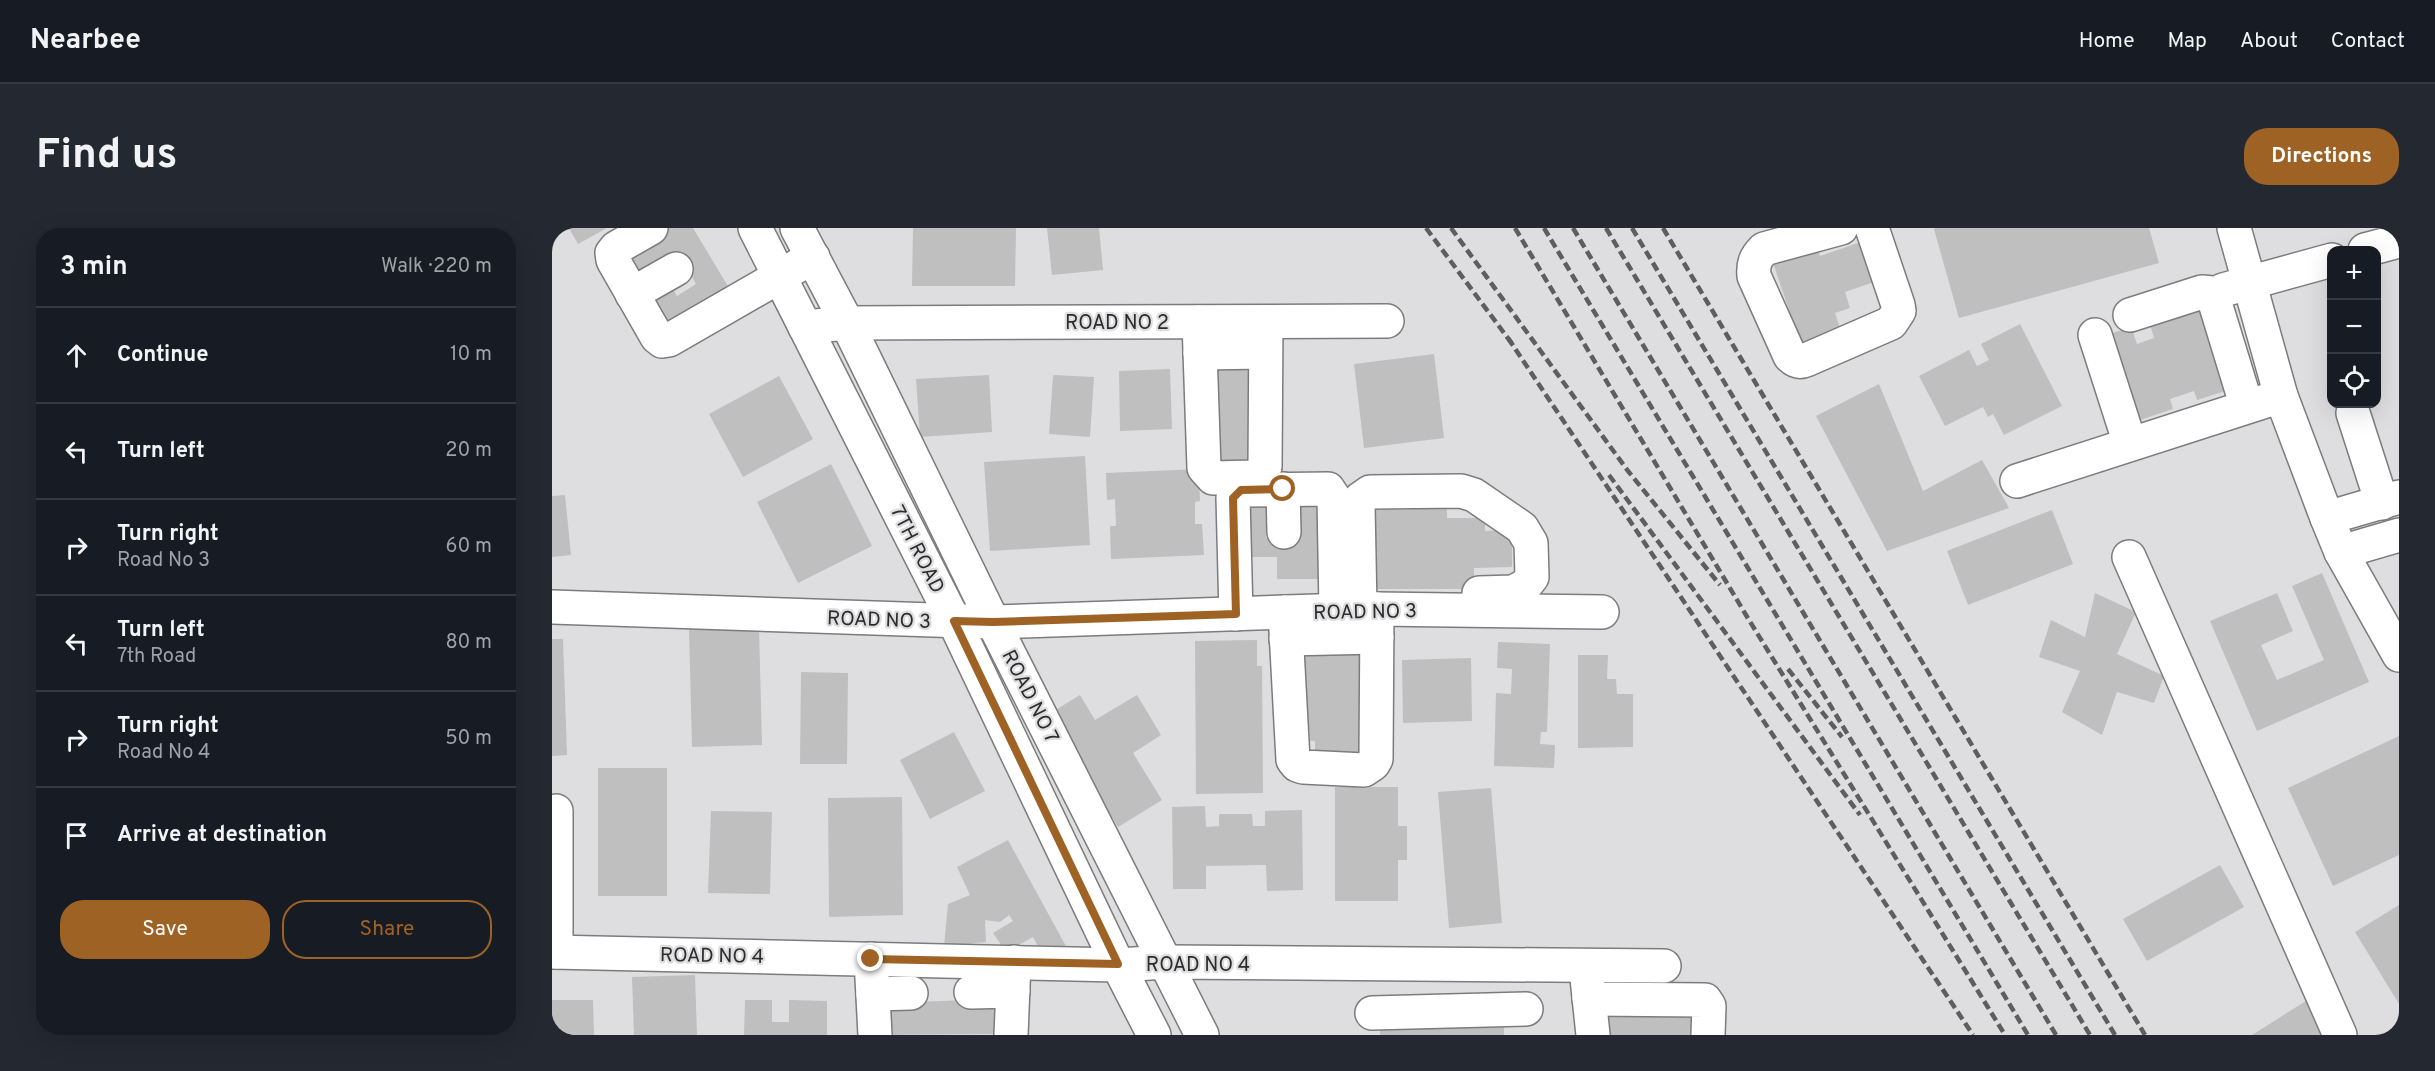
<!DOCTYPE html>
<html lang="en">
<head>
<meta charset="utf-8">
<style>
  body { margin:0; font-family:Overpass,sans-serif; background:#242831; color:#f1f3f6 }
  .controls { position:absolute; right:18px; top:18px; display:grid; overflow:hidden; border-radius:12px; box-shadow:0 6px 24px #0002 }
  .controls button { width:54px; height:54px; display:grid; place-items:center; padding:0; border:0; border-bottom:2px solid #363941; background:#171b24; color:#f1f3f6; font:30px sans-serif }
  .stop { position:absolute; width:18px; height:18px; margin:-14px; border:4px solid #9e6324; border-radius:50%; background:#fff }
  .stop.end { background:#9e6324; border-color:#fff; box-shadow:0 2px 6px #0008 }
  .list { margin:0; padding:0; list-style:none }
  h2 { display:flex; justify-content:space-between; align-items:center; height:78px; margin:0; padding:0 24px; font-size:26px }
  h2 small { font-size:20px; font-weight:400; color:#9ea1a6 }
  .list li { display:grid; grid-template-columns:39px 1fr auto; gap:18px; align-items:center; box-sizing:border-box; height:96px; padding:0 24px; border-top:2px solid #363941 }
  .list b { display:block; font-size:22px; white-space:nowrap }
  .list p { margin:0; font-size:20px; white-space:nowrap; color:#9ea1a6 }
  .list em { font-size:20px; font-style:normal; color:#9ea1a6 }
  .actions { display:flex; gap:12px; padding:18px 24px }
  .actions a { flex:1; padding:14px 0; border:2px solid #9e6324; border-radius:24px; text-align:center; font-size:21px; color:#9e6324 }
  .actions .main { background:#9e6324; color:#fff }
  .icon { flex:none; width:33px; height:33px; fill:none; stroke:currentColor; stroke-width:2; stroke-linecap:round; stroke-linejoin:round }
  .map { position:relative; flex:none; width:1847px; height:807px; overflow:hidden; border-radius:24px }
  header { display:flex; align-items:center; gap:36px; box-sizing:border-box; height:84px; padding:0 30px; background:#171b24; border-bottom:2px solid #363941 }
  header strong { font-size:28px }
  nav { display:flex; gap:33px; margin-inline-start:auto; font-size:21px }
  .intro { display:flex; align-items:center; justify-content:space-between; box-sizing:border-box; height:144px; padding:0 36px }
  h1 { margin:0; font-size:42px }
  .button { padding:15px 27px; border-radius:24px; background:#9e6324; color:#fff; font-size:21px; font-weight:700 }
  main { display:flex; gap:36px; padding:0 36px }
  aside { flex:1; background:#171b24; border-radius:24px; box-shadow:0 6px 24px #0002 }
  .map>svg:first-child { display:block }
  .building { fill:#bfbfc0 }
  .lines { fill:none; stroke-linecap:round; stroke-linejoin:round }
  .street-casing { stroke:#7c7c7e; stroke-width:36 }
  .secondary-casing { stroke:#7c7c7e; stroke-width:36 }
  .street { stroke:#fff; stroke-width:33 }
  .secondary { stroke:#fff; stroke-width:33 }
  .rail { stroke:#5e5e60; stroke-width:4.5; stroke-dasharray:9 4.5; stroke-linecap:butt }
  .route { stroke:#9e6324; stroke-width:8 }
  .labels { text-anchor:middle; stroke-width:4.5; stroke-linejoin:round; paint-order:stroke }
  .street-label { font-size:20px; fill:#2c2c2d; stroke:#dedee0 }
</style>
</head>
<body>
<header>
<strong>Nearbee</strong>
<nav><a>Home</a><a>Map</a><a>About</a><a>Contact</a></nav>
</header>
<div class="intro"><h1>Find us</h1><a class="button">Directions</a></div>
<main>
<aside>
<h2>3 min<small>Walk · 220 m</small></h2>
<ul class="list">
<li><svg class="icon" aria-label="ahead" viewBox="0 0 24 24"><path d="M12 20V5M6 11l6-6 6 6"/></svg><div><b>Continue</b></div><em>10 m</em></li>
<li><svg class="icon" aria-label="left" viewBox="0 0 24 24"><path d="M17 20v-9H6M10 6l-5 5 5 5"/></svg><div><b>Turn left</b></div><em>20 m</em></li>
<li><svg class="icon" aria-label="right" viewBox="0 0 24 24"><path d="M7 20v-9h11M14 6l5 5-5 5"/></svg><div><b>Turn right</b><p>Road No 3</p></div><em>60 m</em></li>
<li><svg class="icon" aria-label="left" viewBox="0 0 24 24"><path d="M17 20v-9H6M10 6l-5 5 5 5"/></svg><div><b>Turn left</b><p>7th Road</p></div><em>80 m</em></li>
<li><svg class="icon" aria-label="right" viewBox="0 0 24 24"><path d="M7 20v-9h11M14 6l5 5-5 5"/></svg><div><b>Turn right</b><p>Road No 4</p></div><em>50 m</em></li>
<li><svg class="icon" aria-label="arrive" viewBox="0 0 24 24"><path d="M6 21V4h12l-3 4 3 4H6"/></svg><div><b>Arrive at destination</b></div></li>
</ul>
<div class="actions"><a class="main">Save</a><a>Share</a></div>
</aside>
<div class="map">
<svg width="1847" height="807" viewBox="0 0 1847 807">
  <rect width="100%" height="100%" fill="#dedee0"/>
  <g class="building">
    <polygon points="17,0 55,0 26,16"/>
    <polygon points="114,0 141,0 180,65 109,108 91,76 120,59 125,68 144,56 128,28 87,52 71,26"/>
    <polygon points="361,0 464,0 463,58 360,58"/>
    <polygon points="495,0 547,0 551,42 500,47"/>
    <polygon points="1384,0 1597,0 1607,35 1407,90 1382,1"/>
    <polygon points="1263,14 1268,28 1309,14 1322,54 1293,64 1298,80 1283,85 1289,103 1249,117 1219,29"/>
    <polygon points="1653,70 1683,160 1645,172 1642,163 1618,171 1621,181 1576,196 1548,109 1579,99 1585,116 1602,110 1596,89"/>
    <polygon points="1468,96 1510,178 1452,207 1441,186 1436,189 1431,179 1393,198 1367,148 1417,122 1425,138 1437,132 1429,116"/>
    <polygon points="882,126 892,210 812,220 802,136"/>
    <polygon points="618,141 620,201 568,203 567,143"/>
    <polygon points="704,141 707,231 655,233 653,143"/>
    <polygon points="437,147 440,204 368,209 364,151"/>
    <polygon points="501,147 542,149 538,209 497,206"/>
    <polygon points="227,148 261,211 191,249 157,186"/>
    <polygon points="1327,156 1371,263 1430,232 1457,280 1335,323 1264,188"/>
    <polygon points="533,228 538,317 438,323 432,234"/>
    <polygon points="279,236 320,318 246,355 205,274"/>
    <polygon points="647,241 648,273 643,274 643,296 650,296 652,327 559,331 558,298 564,298 563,271 555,272 554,245"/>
    <polygon points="13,267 19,327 0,329 0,268"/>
    <polygon points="714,268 714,310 741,310 741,271 770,271 771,351 725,351 725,329 686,329 687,269"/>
    <polygon points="895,269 895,290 933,290 933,303 960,302 960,339 922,340 922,361 817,361 816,282 877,281 877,270"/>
    <polygon points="1500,282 1521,336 1416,377 1395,323"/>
    <polygon points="1770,345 1817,454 1705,503 1658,393 1725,365 1741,403 1709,417 1725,452 1772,432 1740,358"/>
    <polygon points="1543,365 1584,384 1565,426 1612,448 1602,475 1565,464 1550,507 1510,484 1528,443 1487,429 1499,392 1533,409"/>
    <polygon points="207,399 210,517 140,519 137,401"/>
    <polygon points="0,411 11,411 15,527 0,528"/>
    <polygon points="705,412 705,438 710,438 711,565 644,566 643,413"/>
    <polygon points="817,414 818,533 763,533 763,513 758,513 758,503 751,503 749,415"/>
    <polygon points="946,414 998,416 995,504 989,504 988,516 1003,517 1002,540 942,538 944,465 959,466 960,441 945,440"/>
    <polygon points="1026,427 1056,427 1055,451 1064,451 1065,466 1081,466 1081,519 1026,520"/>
    <polygon points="919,430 920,493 851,495 850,432"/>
    <polygon points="249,444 296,445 295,536 248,536"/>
    <polygon points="528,467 543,492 585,467 609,507 581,525 610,572 566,599 497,486"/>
    <polygon points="402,504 433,563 378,591 348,532"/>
    <polygon points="1847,508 1847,627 1781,658 1736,560"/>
    <rect x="46" y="540" width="69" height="128"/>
    <polygon points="783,559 846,559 846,598 855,598 855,632 846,632 846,673 783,673"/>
    <polygon points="939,560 950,695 897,700 886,564"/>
    <polygon points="350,569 351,687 277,689 276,570"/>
    <polygon points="653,578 654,599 667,598 667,586 700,586 701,598 713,598 713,583 750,582 751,662 715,663 714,637 654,638 654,661 621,661 620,579"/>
    <polygon points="159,583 220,584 218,666 156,665"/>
    <polygon points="456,612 515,720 493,732 481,709 454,724 441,705 461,693 457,687 448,694 433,692 434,714 392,718 396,676 418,667 405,639"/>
    <polygon points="1668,637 1692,679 1595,733 1571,691"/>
    <polygon points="1847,677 1847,776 1803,704"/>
    <polygon points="143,747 145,807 82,807 80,749"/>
    <polygon points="446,771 447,806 334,807 332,775"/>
    <polygon points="0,772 41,772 42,807 0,807"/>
    <polygon points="193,772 220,772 220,794 237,794 237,772 275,773 275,807 192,807"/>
    <polygon points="1754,773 1775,807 1700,807"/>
    <polygon points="1057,776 1154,779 1153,807 1056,807"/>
    <polygon points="952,792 952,807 828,807 828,794"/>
  </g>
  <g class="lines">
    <g class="street-casing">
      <g id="street">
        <polyline points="99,0 64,20 60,25 61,32 105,109 110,113 117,112 261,29"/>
        <path d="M1289,0L1212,21C1203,30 1201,36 1202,48L1238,128C1243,133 1247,135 1254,132L1339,95L1347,83L1346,77L1320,0"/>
        <polyline points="1813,22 1847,13"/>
        <polyline points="1671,62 1780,32"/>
        <polyline points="80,66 124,41"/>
        <polyline points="1578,87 1650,64 1660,65 1690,163"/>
        <polyline points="647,94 652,240 661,250 702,249 708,246 713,239 714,94"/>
        <polyline points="253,99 295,95 835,93"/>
        <polyline points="1543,107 1578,216"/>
        <polyline points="648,125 713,124"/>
        <polyline points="1801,185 1830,275"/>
        <polyline points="1465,253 1729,168"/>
        <polyline points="731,261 732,304"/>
        <polyline points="1775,290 1847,269"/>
        <polyline points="1789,324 1847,307"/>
        <polyline points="1577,329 1788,807"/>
        <polyline points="0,379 441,394 825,381 1050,384"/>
        <polyline points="808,381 806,277 808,271 818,264 909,263 922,267 970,300 979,315 980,349 973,358 961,364 927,365"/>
        <polyline points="733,384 741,532 745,537 751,539 812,542 821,536 824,531 825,381"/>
        <polyline points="684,386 681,270 689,262 776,261 782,270 784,382"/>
        <polyline points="734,411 825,409"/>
        <polyline points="0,724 566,737 615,734 1112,738"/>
        <polyline points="4,724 4,583"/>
        <polyline points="319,731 323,807"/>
        <polyline points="1035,750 1041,807"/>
        <polyline points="419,764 461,763"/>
        <polyline points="321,766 359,765"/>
        <polyline points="1037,771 1153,772 1157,778 1156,807"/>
        <polyline points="820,785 974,781"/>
        <polyline points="459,807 462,734"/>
      </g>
    </g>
    <g class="secondary-casing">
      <g id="secondary">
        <polyline points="203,0 402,393 566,737 602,807"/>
        <polyline points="245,0 295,95 441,394 650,807"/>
        <polyline points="1682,0 1729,168 1775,290 1789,324 1847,427"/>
      </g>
    </g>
    <use href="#street" class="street"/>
    <use href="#secondary" class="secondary"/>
    <g class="rail">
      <polyline points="874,0 961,117"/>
      <polyline points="899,0 1076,243 1168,357"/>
      <polyline points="963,0 1197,392 1453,807"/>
      <polyline points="992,0 1476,807"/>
      <polyline points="1021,0 1504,807"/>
      <polyline points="1054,0 1538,807"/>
      <polyline points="1080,0 1563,807"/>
      <polyline points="1111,0 1593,807"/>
      <polyline points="956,110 1421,807"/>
      <polyline points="1057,247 1308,587"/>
      <polyline points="1236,441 1290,509"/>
    </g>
  </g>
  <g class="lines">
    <polyline class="route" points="319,731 566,736 402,393 441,394 684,386 681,270 689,262 731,261"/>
  </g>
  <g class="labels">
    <g class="street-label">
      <text x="565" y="101">ROAD NO 2</text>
      <text transform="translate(366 321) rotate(63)" y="7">7TH ROAD</text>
      <text transform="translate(813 383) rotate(-1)" y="7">ROAD NO 3</text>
      <text transform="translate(327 391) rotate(2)" y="7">ROAD NO 3</text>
      <text transform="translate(479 468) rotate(63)" y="7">ROAD NO 7</text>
      <text transform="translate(160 727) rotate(1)" y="7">ROAD NO 4</text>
      <text x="646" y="743">ROAD NO 4</text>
    </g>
  </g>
</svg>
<div class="controls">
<button>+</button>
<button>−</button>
<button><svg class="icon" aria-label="locate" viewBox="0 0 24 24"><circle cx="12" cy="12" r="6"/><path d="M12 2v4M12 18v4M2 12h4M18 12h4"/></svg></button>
</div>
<div class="stop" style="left:731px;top:261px"></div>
<div class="stop end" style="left:319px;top:731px"></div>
</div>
</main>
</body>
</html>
